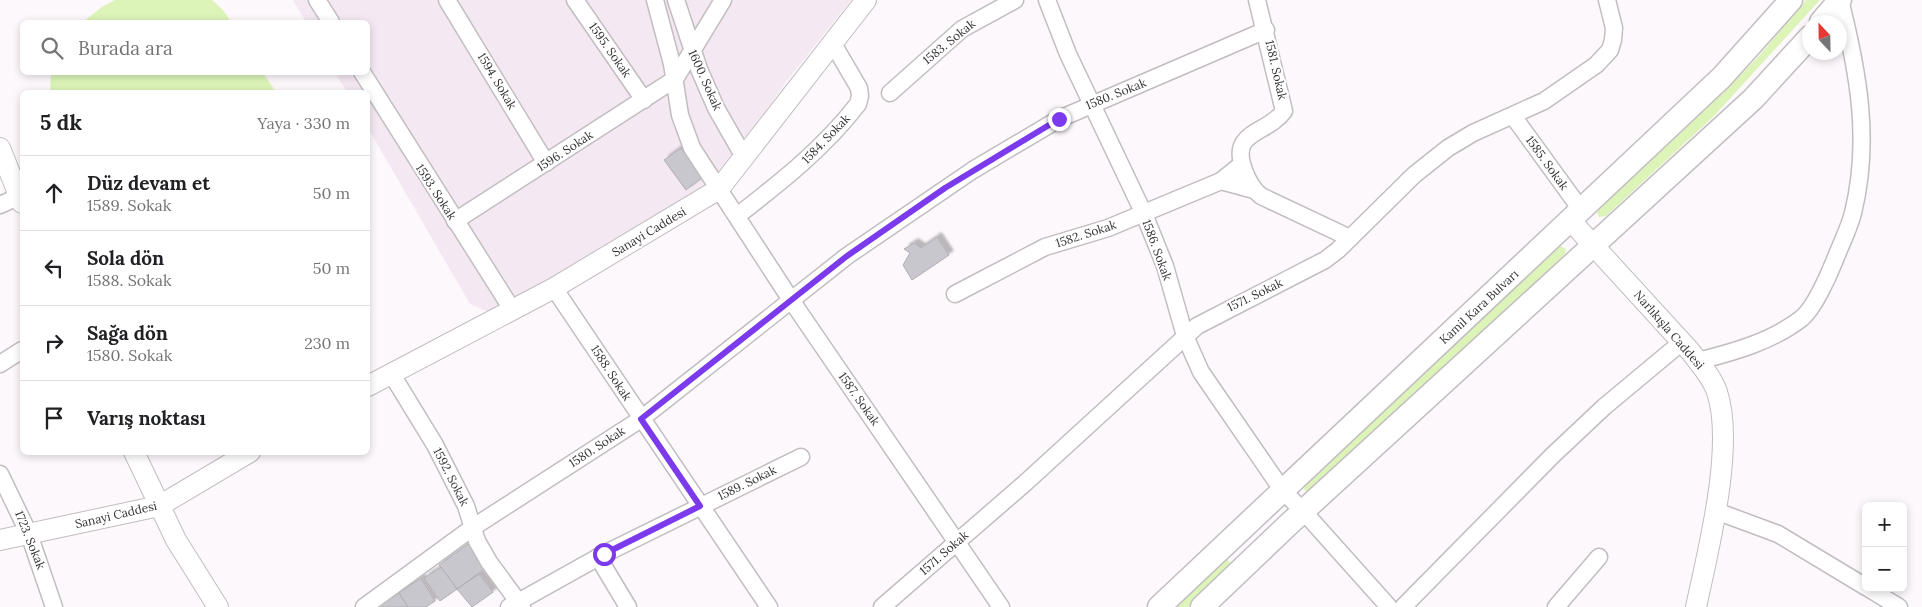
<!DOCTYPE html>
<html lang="tr">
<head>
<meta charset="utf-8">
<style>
  body { margin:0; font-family:Lora,serif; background:#f6f6f6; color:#202124 }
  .controls { position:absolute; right:15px; bottom:15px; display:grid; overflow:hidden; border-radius:8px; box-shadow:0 2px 8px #0003 }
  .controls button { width:45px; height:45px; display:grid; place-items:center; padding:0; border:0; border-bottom:1px solid #e0e0e0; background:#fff; color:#202124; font:25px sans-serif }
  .compass { position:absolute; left:1802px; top:15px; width:45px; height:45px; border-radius:50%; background:#fff; box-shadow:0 2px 8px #0003; rotate:338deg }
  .stop { position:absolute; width:15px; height:15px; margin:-11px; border:4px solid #7c3aed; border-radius:50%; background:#fff }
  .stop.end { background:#7c3aed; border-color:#fff; box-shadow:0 1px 5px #0008 }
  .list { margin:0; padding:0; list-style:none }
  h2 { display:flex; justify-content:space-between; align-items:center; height:65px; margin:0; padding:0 20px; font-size:21px }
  h2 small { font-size:16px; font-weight:400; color:#757577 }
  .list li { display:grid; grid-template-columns:32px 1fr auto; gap:15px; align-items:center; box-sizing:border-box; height:75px; padding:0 20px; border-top:1px solid #e0e0e0 }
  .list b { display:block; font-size:19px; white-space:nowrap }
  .list p { margin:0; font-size:16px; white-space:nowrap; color:#757577 }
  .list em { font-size:16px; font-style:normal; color:#757577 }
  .icon { flex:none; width:28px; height:28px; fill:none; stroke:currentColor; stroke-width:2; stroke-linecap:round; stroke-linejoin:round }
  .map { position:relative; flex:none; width:1922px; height:607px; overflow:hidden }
  .search { position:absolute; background:#fff; box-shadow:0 2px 8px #0003; left:20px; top:20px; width:350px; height:55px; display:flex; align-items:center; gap:12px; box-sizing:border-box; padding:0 18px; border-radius:8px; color:#757577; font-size:19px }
  .panel { position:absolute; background:#fff; box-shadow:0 2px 8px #0003; left:20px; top:90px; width:350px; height:365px; border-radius:8px }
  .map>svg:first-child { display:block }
  .built { fill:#f4e8f2 }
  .green { fill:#dcf4b8 }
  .building { fill:#c8c7cd; stroke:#afaeb4; filter:url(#shadow) }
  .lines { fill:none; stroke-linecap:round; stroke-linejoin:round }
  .minor-casing { stroke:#c2bdc1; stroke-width:19 }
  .tertiary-casing { stroke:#c2bdc1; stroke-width:22 }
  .secondary-casing { stroke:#c2bdc1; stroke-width:25 }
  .minor { stroke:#fff; stroke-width:16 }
  .tertiary { stroke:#fff; stroke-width:20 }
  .secondary { stroke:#fff; stroke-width:22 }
  .route { stroke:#7c3aed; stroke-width:6 }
  .labels { text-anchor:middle; stroke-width:4.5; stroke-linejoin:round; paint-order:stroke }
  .street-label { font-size:12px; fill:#353334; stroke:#fff }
</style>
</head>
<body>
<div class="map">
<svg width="1922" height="607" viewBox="0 0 1922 607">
  <defs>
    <filter id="shadow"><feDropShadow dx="4.5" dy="-4.5" stdDeviation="1" flood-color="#0004"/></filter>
  </defs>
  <rect width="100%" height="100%" fill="#fdf8fc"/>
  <polygon class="built" points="293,0 851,0 786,82 722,174 540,289 493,314 470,304 368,128 368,92 347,92 335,73 368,72 368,22 306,22"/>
  <g class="green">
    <polygon points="115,0 212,0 223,10 231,22 83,22 102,7"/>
    <polygon points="1806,0 1820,0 1714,116 1606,216 1599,217 1597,212 1600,208 1726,90 1759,56"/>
    <polygon points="51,72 263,73 276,92 50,92"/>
    <polygon points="1560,246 1566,249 1565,254 1312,490 1307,492 1304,490 1305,485"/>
    <polygon points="1226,559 1231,563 1228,570 1188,607 1174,607"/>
  </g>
  <g class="building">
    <polygon points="681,148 702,178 686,190 664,160"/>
    <polygon points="937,237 949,255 912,280 903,265 910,253 904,249 914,243 921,248"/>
    <polygon points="468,544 486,568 457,589 439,565"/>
    <polygon points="441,567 457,589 440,601 424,578"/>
    <polygon points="479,574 493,592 472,607 457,589"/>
    <polygon points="421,578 435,601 426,607 408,607 399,593"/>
    <polygon points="399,593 408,607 376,607"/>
  </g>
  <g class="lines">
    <g class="minor-casing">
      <g id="minor">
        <polyline points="317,0 331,22"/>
        <polyline points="447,0 546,163"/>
        <polyline points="575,0 644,100"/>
        <polyline points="655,0 672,64 680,115 692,148 791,300 1001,607"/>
        <polyline points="676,0 699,69 716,108 744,157"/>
        <polyline points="1047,0 1068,54 1144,214 1165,266 1185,336 1201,372 1283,491 1304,512 1389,607"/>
        <path d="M1257,0L1284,111C1267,135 1229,130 1244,170C1248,181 1252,189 1261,196L1350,238"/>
        <polyline points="362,72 513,311"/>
        <polyline points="890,93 962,29 1015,0"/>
        <polyline points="1513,116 1582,211"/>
        <polyline points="1242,164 1221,181 1254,190"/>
        <polyline points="0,205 20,196"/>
        <path d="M737,216C781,182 824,148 858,104L860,96L859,88L832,42"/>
        <polyline points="455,221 675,79 723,0"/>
        <polyline points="554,288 769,607"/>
        <polyline points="955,294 1045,247 1108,228 1221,181"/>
        <path d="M1698,361C1734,352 1773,341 1802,318C1814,308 1828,277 1834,262C1840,246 1849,229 1853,213C1871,140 1858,71 1840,0"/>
        <polyline points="0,364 22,350"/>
        <polyline points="391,373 435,445 466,506 477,541 489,562 522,607"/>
        <polyline points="0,474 29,534 54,607"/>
        <polyline points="1716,511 1778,534 1866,587"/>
        <polyline points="598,557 628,607"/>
        <polyline points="1868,588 1899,607"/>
        <polyline points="364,607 472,528 641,419 847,256 973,170 1059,119 1266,30"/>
        <polyline points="509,607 604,554 801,457"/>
        <polyline points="882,607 1024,484 1197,326 1325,260 1338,250 1414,175 1448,148 1473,133 1544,101 1596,65 1610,50 1613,40 1614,28 1607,0"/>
        <polyline points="1403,607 1553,455 1604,407 1682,342"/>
        <polyline points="1556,607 1599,557"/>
      </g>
    </g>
    <g class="tertiary-casing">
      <g id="tertiary">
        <polyline points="0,148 22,203"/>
        <path d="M1571,221L1690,351C1700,364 1712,377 1717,392C1735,446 1708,551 1696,607"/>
        <polyline points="368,386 554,288 719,189 866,0"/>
        <polyline points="134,452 176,540 218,607"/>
        <polyline points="0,540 159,506 250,452"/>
      </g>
    </g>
    <g class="secondary-casing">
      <g id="secondary">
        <polyline points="1821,22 1840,0"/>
        <polyline points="1159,607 1722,77 1791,0"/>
        <polyline points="1202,607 1288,525 1753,99 1810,37"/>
      </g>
    </g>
    <use href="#minor" class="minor"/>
    <use href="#tertiary" class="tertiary"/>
    <use href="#secondary" class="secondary"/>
  </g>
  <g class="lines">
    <polyline class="route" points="604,554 700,506 641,419 847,256 945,188 1059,119"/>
  </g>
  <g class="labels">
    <g class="street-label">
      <text transform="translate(949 42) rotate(-39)" y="4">1583. Sokak</text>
      <text transform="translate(610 50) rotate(55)" y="4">1595. Sokak</text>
      <text transform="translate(1276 70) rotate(77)" y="4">1581. Sokak</text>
      <text transform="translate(705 80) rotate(66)" y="4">1600. Sokak</text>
      <text transform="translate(497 81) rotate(59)" y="4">1594. Sokak</text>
      <text transform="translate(1116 94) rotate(-22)" y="4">1580. Sokak</text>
      <text transform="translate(826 139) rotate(-46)" y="4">1584. Sokak</text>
      <text transform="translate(565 151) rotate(-33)" y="4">1596. Sokak</text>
      <text transform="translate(1547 163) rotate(54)" y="4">1585. Sokak</text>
      <text transform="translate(436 192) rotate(57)" y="4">1593. Sokak</text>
      <text transform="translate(649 232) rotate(-31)" y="4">Sanayi Caddesi</text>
      <text transform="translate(1086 234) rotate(-18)" y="4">1582. Sokak</text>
      <text transform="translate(1157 250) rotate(70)" y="4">1586. Sokak</text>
      <text transform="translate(1255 295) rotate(-26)" y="4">1571. Sokak</text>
      <text transform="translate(1479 307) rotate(-43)" y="4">Kamil Kara Bulvarı</text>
      <text transform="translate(1669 330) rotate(49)" y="4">Narlıkışla Caddesi</text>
      <text transform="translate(611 373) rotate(57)" y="4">1588. Sokak</text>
      <text transform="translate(859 399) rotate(55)" y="4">1587. Sokak</text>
      <text transform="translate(597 447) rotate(-33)" y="4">1580. Sokak</text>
      <text transform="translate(451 477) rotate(63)" y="4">1592. Sokak</text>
      <text transform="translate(747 483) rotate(-26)" y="4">1589. Sokak</text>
      <text transform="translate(116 515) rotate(-13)" y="4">Sanayi Caddesi</text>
      <text transform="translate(30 540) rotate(68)" y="4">1723. Sokak</text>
      <text transform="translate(944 553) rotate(-41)" y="4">1571. Sokak</text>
    </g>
  </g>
</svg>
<div class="controls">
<button>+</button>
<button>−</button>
</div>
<svg class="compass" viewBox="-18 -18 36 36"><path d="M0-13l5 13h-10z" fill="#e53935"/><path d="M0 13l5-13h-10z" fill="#757577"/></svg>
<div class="stop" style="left:604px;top:554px"></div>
<div class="stop end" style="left:1059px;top:119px"></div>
<div class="search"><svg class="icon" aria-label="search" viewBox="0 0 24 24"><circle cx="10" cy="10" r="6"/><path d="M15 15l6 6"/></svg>Burada ara</div>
<section class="panel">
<h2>5 dk<small>Yaya · 330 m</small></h2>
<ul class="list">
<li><svg class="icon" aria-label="ahead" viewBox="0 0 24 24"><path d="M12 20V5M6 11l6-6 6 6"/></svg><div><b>Düz devam et</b><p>1589. Sokak</p></div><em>50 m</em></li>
<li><svg class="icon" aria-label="left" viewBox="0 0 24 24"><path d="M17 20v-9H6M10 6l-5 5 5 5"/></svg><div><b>Sola dön</b><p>1588. Sokak</p></div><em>50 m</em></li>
<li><svg class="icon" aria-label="right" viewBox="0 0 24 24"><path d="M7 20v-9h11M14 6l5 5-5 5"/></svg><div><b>Sağa dön</b><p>1580. Sokak</p></div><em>230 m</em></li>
<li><svg class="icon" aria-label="arrive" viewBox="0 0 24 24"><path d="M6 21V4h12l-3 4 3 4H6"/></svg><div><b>Varış noktası</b></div></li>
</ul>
</section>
</div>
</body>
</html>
